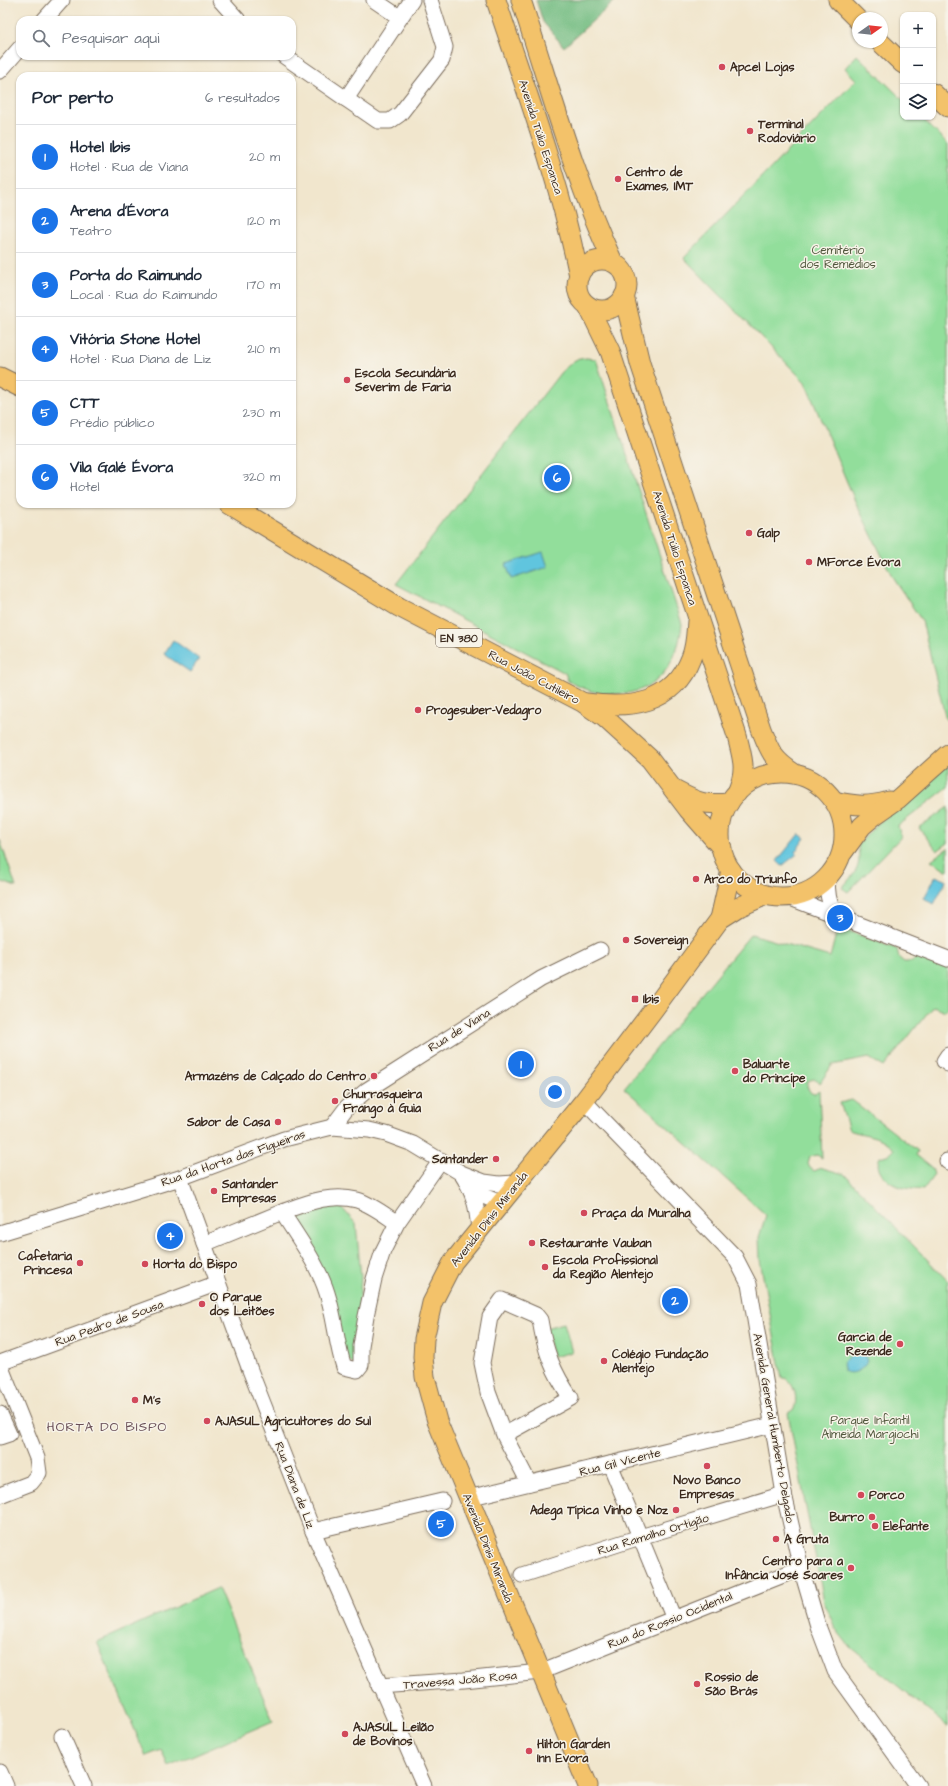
<!DOCTYPE html>
<html lang="pt">
<head>
<meta charset="utf-8">
<style>
  body { margin:0; font-family:"Architects Daughter",sans-serif; background:#f6f6f7; color:#1f2937 }
  .controls { position:absolute; right:12px; top:12px; display:grid; overflow:hidden; border-radius:8px; box-shadow:0 1px 3px #0004 }
  .controls button { width:36px; height:36px; display:grid; place-items:center; padding:0; border:0; border-bottom:1px solid #e0e1e3; background:#fff; color:#1f2937; font:20px sans-serif }
  .compass { position:absolute; left:852px; top:12px; width:36px; height:36px; border-radius:50%; background:#fff; box-shadow:0 1px 3px #0004; rotate:75deg }
  .you { position:absolute; left:555px; top:1092px; width:14px; height:14px; margin:-10px; border:3px solid #fff; border-radius:50%; background:#1a73e8; box-shadow:0 0 0 6px #1a73e833 }
  .badge { display:grid; place-items:center; width:26px; height:26px; border-radius:50%; background:#1a73e8; color:#fff; font-size:13px; font-weight:700 }
  .pin { position:absolute; translate:-50% -50%; border:2px solid #fff; box-shadow:0 1px 4px #0006 }
  .list { margin:0; padding:0; list-style:none }
  h2 { display:flex; justify-content:space-between; align-items:center; height:52px; margin:0; padding:0 16px; font-size:17px }
  h2 small { font-size:13px; font-weight:400; color:#747a83 }
  .list li { display:grid; grid-template-columns:26px 1fr auto; gap:12px; align-items:center; box-sizing:border-box; height:64px; padding:0 16px; border-top:1px solid #e0e1e3 }
  .list b { display:block; font-size:15px; white-space:nowrap }
  .list p { margin:0; font-size:13px; white-space:nowrap; color:#747a83 }
  .list em { font-size:13px; font-style:normal; color:#747a83 }
  .icon { flex:none; width:22px; height:22px; fill:none; stroke:currentColor; stroke-width:2; stroke-linecap:round; stroke-linejoin:round }
  .map { position:relative; flex:none; width:948px; height:1786px; overflow:hidden }
  .search { position:absolute; background:#fff; box-shadow:0 1px 3px #0004; left:16px; top:16px; width:280px; height:44px; display:flex; align-items:center; gap:10px; box-sizing:border-box; padding:0 14px; border-radius:12px; color:#747a83; font-size:15px }
  .panel { position:absolute; background:#fff; box-shadow:0 1px 3px #0004; left:16px; top:72px; width:280px; height:436px; border-radius:12px }
  .map>svg:first-child { display:block }
  .green { fill:#92de9b; stroke:#66845c }
  .forest { fill:#75bd83; stroke:#587450 }
  .water { fill:#61c5de; stroke:#4e787e }
  .lines { fill:none; stroke-linecap:round; stroke-linejoin:round }
  .minor-casing { stroke:#7b6c5b; stroke-width:17 }
  .major-casing { stroke:#7b6c5b; stroke-width:21 }
  .minor { stroke:#fff; stroke-width:15 }
  .major { stroke:#f3c26a; stroke-width:19 }
  .poi-dot { fill:#d1495b; stroke:#f7f3e8; stroke-width:1.5 }
  .labels { text-anchor:middle; stroke-width:3; stroke-linejoin:round; paint-order:stroke }
  .shield { fill:#f7f3e8; stroke:#73665b; stroke-width:1 }
  .shield-label { font-size:11px; font-weight:bold; fill:#3b2a1e }
  .poi-label { font-size:12px; font-weight:bold; fill:#3b2a1e; stroke:#f7f3e8; text-anchor:start }
  .street-label { font-size:12px; fill:#3b2a1e; stroke:#f7f3e8 }
  .park-label { font-size:12px; fill:#51573d; stroke:#f7f3e8 }
  .neighbourhood-label { font-size:13px; letter-spacing:1px; fill:#6a5058; stroke:#f7f3e8 }
</style>
</head>
<body>
<div class="map">
<svg width="948" height="1786" viewBox="0 0 948 1786">
  <rect width="100%" height="100%" fill="#f7f3e8"/>
  <filter id="ink" filterUnits="userSpaceOnUse"><feTurbulence type="fractalNoise" baseFrequency=".025" numOctaves="2"/><feDisplacementMap in="SourceGraphic" scale="8" xChannelSelector="R" yChannelSelector="G"/><feConvolveMatrix kernelMatrix="1 2 1 2 8 2 1 2 1" color-interpolation-filters="sRGB"/></filter>
  <filter id="wash" filterUnits="userSpaceOnUse"><feTurbulence type="fractalNoise" baseFrequency=".012" numOctaves="4" result="noise"/><feDisplacementMap in="SourceGraphic" scale="16" xChannelSelector="R" yChannelSelector="G"/><feGaussianBlur stdDeviation="0.9" result="paint"/><feColorMatrix in="noise" values="0 0 0 0 0 0 0 0 0 0 0 0 0 0 0 0 0 1.4 0 .05"/><feComposite in="paint" operator="in"/></filter>
  <g filter="url(#wash)">
    <rect width="100%" height="100%" fill="#f1e6cd"/>
    <g class="green">
      <polygon points="857,55 903,100 903,117 921,117 948,144 948,719 946,720 922,621 893,578 881,554 855,501 805,382 684,258 856,80 845,68"/>
      <path d="M586,358L596,359L682,624C678,663 658,694 615,694C607,693 598,693 591,691C583,688 575,685 568,681L565,673L396,584L561,372L575,360Z"/>
      <path d="M948,763V787L898,826L901,837L848,892L842,888C857,870 861,869 858,845L875,826Z"/>
      <polygon points="948,807 948,843 937,851 919,828"/>
      <polygon points="0,840 16,887 0,881"/>
      <polygon points="948,848 948,871 931,860"/>
      <path d="M838,927L897,949L899,958L904,962H912L918,956L948,967V1007L945,1011L933,1006L884,1067L869,1058L832,1065L820,1083C817,1078 812,1078 808,1082L807,1087L811,1093L815,1094L819,1091L822,1158L817,1155L810,1157L808,1164L810,1168L814,1171L822,1168L844,1174L948,1281V1727L850,1647L835,1628L824,1602L788,1413L794,1409C798,1399 795,1384 785,1378L782,1379L760,1260L759,1237L766,1215L624,1088L751,934L830,957Z"/>
      <path d="M852,1100L918,1151L916,1155L932,1168L934,1175L923,1190C916,1189 907,1189 900,1187C887,1183 873,1170 880,1157L890,1154L894,1150C884,1135 865,1136 849,1130L840,1103Z"/>
      <polygon points="321,1204 342,1208 356,1224 361,1277 355,1365 346,1358 294,1226 302,1210"/>
      <polygon points="564,1323 572,1352 553,1357 545,1328"/>
      <polygon points="218,1588 273,1721 168,1766 161,1750 146,1756 97,1642"/>
    </g>
    <polygon class="forest" points="536,0 616,0 564,47 543,22"/>
    <g class="water">
      <polygon points="543,552 548,567 511,579 506,564"/>
      <polygon points="173,640 199,659 190,672 164,654"/>
      <polygon points="799,834 805,838 795,852 797,854 782,866 777,861"/>
      <polygon points="936,876 946,881 934,904 924,898"/>
      <path d="M862,1354L865,1356L867,1361C864,1370 852,1376 844,1371L842,1366C845,1357 853,1354 862,1354Z"/>
    </g>
  </g>
  <g filter="url(#ink)">
    <g class="lines">
      <g class="minor-casing">
        <g id="minor">
          <polyline points="220,0 238,20"/>
          <polyline points="374,0 399,17"/>
          <polyline points="44,20 62,0"/>
          <polyline points="284,56 346,99 412,0"/>
          <polyline points="0,71 20,48"/>
          <polyline points="346,99 378,121 390,121 400,114 442,60 445,47 430,0"/>
          <path d="M828,878C826,892 829,902 835,915"/>
          <polyline points="788,897 948,959"/>
          <polyline points="948,1055 944,1061 948,1064"/>
          <polyline points="584,1101 735,1257 749,1284 784,1494 801,1568 818,1626 835,1671 918,1786"/>
          <polyline points="332,1127 347,1107 367,1090 541,979 600,950"/>
          <polyline points="947,1161 948,1162"/>
          <path d="M461,1173C474,1193 477,1206 479,1230"/>
          <polyline points="180,1178 250,1370 313,1531 424,1786"/>
          <polyline points="471,1184 483,1196 501,1203"/>
          <path d="M397,1223C385,1215 371,1204 357,1200C331,1193 307,1203 282,1212C298,1238 318,1264 327,1293C335,1317 336,1343 344,1367L357,1370L361,1365V1346L366,1316L374,1279L383,1251L397,1223L441,1160"/>
          <polyline points="0,1233 180,1178 284,1139 332,1127 369,1130 386,1134 413,1144 461,1173 484,1182 499,1184 516,1183"/>
          <polyline points="204,1244 282,1212"/>
          <polyline points="0,1363 218,1283"/>
          <polyline points="0,1365 37,1458 39,1473 31,1483 0,1495"/>
          <polyline points="0,1414 9,1434 0,1437"/>
          <path d="M504,1435L571,1398C553,1372 545,1351 540,1320L536,1315L502,1300L490,1317L482,1363L488,1392L504,1435L529,1483"/>
          <polyline points="610,1464 674,1619"/>
          <polyline points="468,1498 772,1425"/>
          <polyline points="313,1531 442,1501"/>
          <polyline points="522,1575 640,1537 784,1494"/>
          <polyline points="379,1686 464,1680 540,1672 801,1568"/>
          <polyline points="62,1736 84,1786"/>
          <polyline points="0,1772 6,1786"/>
        </g>
      </g>
      <g class="major-casing">
        <g id="major">
          <path d="M496,0C526,91 560,181 579,276"/>
          <path d="M521,0C550,88 574,178 613,262"/>
          <polyline points="838,0 858,20"/>
          <polyline points="880,42 903,64"/>
          <polyline points="933,93 948,107"/>
          <circle cx="602" cy="285" r="25"/>
          <path d="M624,296L640,363L761,729C770,752 773,760 795,774"/>
          <path d="M588,306L610,351L737,736C743,761 747,768 737,793"/>
          <polyline points="0,377 20,387"/>
          <polyline points="229,504 399,607 582,702 605,718 650,759 688,809 722,848"/>
          <path d="M586,703C630,709 673,705 691,658C696,646 696,633 697,621"/>
          <circle cx="782" cy="835" r="62"/>
          <path d="M676,791C699,803 703,805 729,803"/>
          <path d="M834,801C856,806 868,807 889,801"/>
          <polyline points="843,852 862,826 875,815 898,799 948,754"/>
          <polyline points="720,919 731,870"/>
          <polyline points="588,1786 437,1421 425,1377 423,1357 424,1339 432,1303 453,1262 584,1101 653,1010 720,919 739,907 766,895"/>
        </g>
      </g>
      <use href="#minor" class="minor"/>
      <use href="#major" class="major"/>
    </g>
  </g>
  <g class="poi-dot">
    <circle cx="722" cy="67" r="4"/>
    <circle cx="750" cy="131" r="4"/>
    <circle cx="618" cy="179" r="4"/>
    <circle cx="347" cy="380" r="4"/>
    <circle cx="749" cy="533" r="4"/>
    <circle cx="809" cy="562" r="4"/>
    <circle cx="418" cy="710" r="4"/>
    <circle cx="696" cy="879" r="4"/>
    <circle cx="626" cy="940" r="4"/>
    <rect x="631" y="995" width="8" height="8" rx="2"/>
    <circle cx="735" cy="1071" r="4"/>
    <circle cx="374" cy="1076" r="4"/>
    <circle cx="335" cy="1101" r="4"/>
    <circle cx="278" cy="1122" r="4"/>
    <circle cx="496" cy="1159" r="4"/>
    <circle cx="214" cy="1191" r="4"/>
    <circle cx="584" cy="1213" r="4"/>
    <circle cx="532" cy="1243" r="4"/>
    <circle cx="80" cy="1263" r="4"/>
    <circle cx="145" cy="1264" r="4"/>
    <circle cx="545" cy="1267" r="4"/>
    <circle cx="202" cy="1304" r="4"/>
    <circle cx="900" cy="1344" r="4"/>
    <circle cx="604" cy="1361" r="4"/>
    <circle cx="135" cy="1400" r="4"/>
    <circle cx="207" cy="1421" r="4"/>
    <circle cx="707" cy="1466" r="4"/>
    <circle cx="861" cy="1495" r="4"/>
    <circle cx="676" cy="1510" r="4"/>
    <circle cx="872" cy="1517" r="4"/>
    <circle cx="875" cy="1526" r="4"/>
    <circle cx="776" cy="1539" r="4"/>
    <circle cx="851" cy="1568" r="4"/>
    <circle cx="697" cy="1684" r="4"/>
    <circle cx="345" cy="1734" r="4"/>
    <circle cx="529" cy="1751" r="4"/>
  </g>
  <g class="labels">
    <rect class="shield" x="436" y="629" width="46" height="18" rx="3"/>
    <g class="shield-label">
      <text x="459" y="642">EN 380</text>
    </g>
    <g class="poi-label">
      <text x="730" y="71">Apcel Lojas</text>
      <text x="758" y="128">Terminal<tspan x="758" dy="14">Rodoviário</tspan></text>
      <text x="626" y="176">Centro de<tspan x="626" dy="14">Exames, IMT</tspan></text>
      <text x="355" y="377">Escola Secundária<tspan x="355" dy="14">Severim de Faria</tspan></text>
      <text x="757" y="537">Galp</text>
      <text x="817" y="566">MForce Évora</text>
      <text x="426" y="714">Progesuber-Vedagro</text>
      <text x="704" y="883">Arco do Triunfo</text>
      <text x="634" y="944">Sovereign</text>
      <text x="643" y="1003">Ibis</text>
      <text x="743" y="1068">Baluarte<tspan x="743" dy="14">do Princípe</tspan></text>
      <text x="366" y="1080" text-anchor="end">Armazéns de Calçado do Centro</text>
      <text x="343" y="1098">Churrasqueira<tspan x="343" dy="14">Frango à Guia</tspan></text>
      <text x="270" y="1126" text-anchor="end">Sabor de Casa</text>
      <text x="488" y="1163" text-anchor="end">Santander</text>
      <text x="222" y="1188">Santander<tspan x="222" dy="14">Empresas</tspan></text>
      <text x="592" y="1217">Praça da Muralha</text>
      <text x="540" y="1247">Restaurante Vauban</text>
      <text x="72" y="1260" text-anchor="end">Cafetaria<tspan x="72" dy="14">Princesa</tspan></text>
      <text x="553" y="1264">Escola Profissional<tspan x="553" dy="14">da Região Alentejo</tspan></text>
      <text x="153" y="1268">Horta do Bispo</text>
      <text x="210" y="1301">O Parque<tspan x="210" dy="14">dos Leitões</tspan></text>
      <text x="892" y="1341" text-anchor="end">Garcia de<tspan x="892" dy="14">Rezende</tspan></text>
      <text x="612" y="1358">Colégio Fundação<tspan x="612" dy="14">Alentejo</tspan></text>
      <text x="143" y="1404">M's</text>
      <text x="215" y="1425">AJASUL Agricultores do Sul</text>
      <text x="707" y="1484" text-anchor="middle">Novo Banco<tspan x="707" dy="14">Empresas</tspan></text>
      <text x="869" y="1499">Porco</text>
      <text x="668" y="1514" text-anchor="end">Adega Típica Vinho e Noz</text>
      <text x="864" y="1521" text-anchor="end">Burro</text>
      <text x="883" y="1530">Elefante</text>
      <text x="784" y="1543">A Gruta</text>
      <text x="843" y="1565" text-anchor="end">Centro para a<tspan x="843" dy="14">Infância José Soares</tspan></text>
      <text x="705" y="1681">Rossio de<tspan x="705" dy="14">São Brás</tspan></text>
      <text x="353" y="1731">AJASUL Leilão<tspan x="353" dy="14">de Bovinos</tspan></text>
      <text x="537" y="1748">Hilton Garden<tspan x="537" dy="14">Inn Evora</tspan></text>
    </g>
    <g class="street-label">
      <text transform="translate(541 137) rotate(72)" y="4">Avenida Túlio Espanca</text>
      <text transform="translate(675 548) rotate(72)" y="4">Avenida Túlio Espanca</text>
      <text transform="translate(534 677) rotate(28)" y="4">Rua João Cutileiro</text>
      <text transform="translate(459 1030) rotate(-32)" y="4">Rua de Viana</text>
      <text transform="translate(233 1158) rotate(-19)" y="4">Rua da Horta das Figueiras</text>
      <text transform="translate(489 1219) rotate(-52)" y="4">Avenida Dinis Miranda</text>
      <text transform="translate(109 1323) rotate(-20)" y="4">Rua Pedro de Sousa</text>
      <text transform="translate(774 1428) rotate(80)" y="4">Avenida General Humberto Delgado</text>
      <text transform="translate(620 1462) rotate(-14)" y="4">Rua Gil Vicente</text>
      <text transform="translate(295 1485) rotate(69)" y="4">Rua Diana de Liz</text>
      <text transform="translate(653 1534) rotate(-17)" y="4">Rua Ramalho Ortigão</text>
      <text transform="translate(488 1548) rotate(68)" y="4">Avenida Dinis Miranda</text>
      <text transform="translate(670 1620) rotate(-22)" y="4">Rua do Rossio Ocidental</text>
      <text transform="translate(460 1680) rotate(-5)" y="4">Travessa João Rosa</text>
    </g>
    <g class="park-label">
      <text x="838" y="254">Cemitério<tspan x="838" dy="14">dos Remédios</tspan></text>
      <text x="870" y="1424">Parque Infantil<tspan x="870" dy="14">Almeida Margiochi</tspan></text>
    </g>
    <g class="neighbourhood-label">
      <text x="107" y="1431">HORTA DO BISPO</text>
    </g>
  </g>
</svg>
<div class="controls">
<button>+</button>
<button>−</button>
<button><svg class="icon" aria-label="layers" viewBox="0 0 24 24"><path d="M12 4l9 5-9 5-9-5zM3 14l9 5 9-5"/></svg></button>
</div>
<svg class="compass" viewBox="-18 -18 36 36"><path d="M0-13l5 13h-10z" fill="#e53935"/><path d="M0 13l5-13h-10z" fill="#747a83"/></svg>
<div class="you"></div>
<div class="pin badge" style="left:521px;top:1064px">1</div>
<div class="pin badge" style="left:675px;top:1301px">2</div>
<div class="pin badge" style="left:840px;top:918px">3</div>
<div class="pin badge" style="left:170px;top:1236px">4</div>
<div class="pin badge" style="left:441px;top:1524px">5</div>
<div class="pin badge" style="left:557px;top:478px">6</div>
<div class="search"><svg class="icon" aria-label="search" viewBox="0 0 24 24"><circle cx="10" cy="10" r="6"/><path d="M15 15l6 6"/></svg>Pesquisar aqui</div>
<section class="panel">
<h2>Por perto<small>6 resultados</small></h2>
<ul class="list">
<li><span class="badge">1</span><div><b>Hotel Ibis</b><p>Hotel · Rua de Viana</p></div><em>20 m</em></li>
<li><span class="badge">2</span><div><b>Arena d'Évora</b><p>Teatro</p></div><em>120 m</em></li>
<li><span class="badge">3</span><div><b>Porta do Raimundo</b><p>Local · Rua do Raimundo</p></div><em>170 m</em></li>
<li><span class="badge">4</span><div><b>Vitória Stone Hotel</b><p>Hotel · Rua Diana de Liz</p></div><em>210 m</em></li>
<li><span class="badge">5</span><div><b>CTT</b><p>Prédio público</p></div><em>230 m</em></li>
<li><span class="badge">6</span><div><b>Vila Galé Évora</b><p>Hotel</p></div><em>320 m</em></li>
</ul>
</section>
</div>
</body>
</html>
